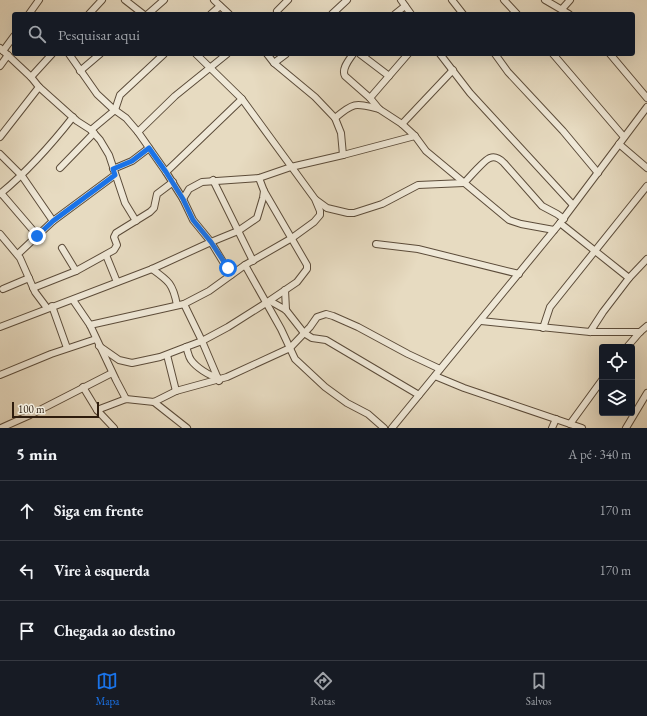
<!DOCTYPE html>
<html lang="pt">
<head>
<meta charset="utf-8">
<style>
  body { margin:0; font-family:"EB Garamond",serif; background:#20242c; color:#f1f3f6 }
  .controls { position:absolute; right:12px; bottom:12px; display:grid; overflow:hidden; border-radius:4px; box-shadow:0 4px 16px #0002 }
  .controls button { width:36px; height:36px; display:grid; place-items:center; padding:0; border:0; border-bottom:1px solid #363941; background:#171b24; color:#f1f3f6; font:20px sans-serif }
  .scale { position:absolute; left:12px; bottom:10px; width:87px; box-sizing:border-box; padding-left:4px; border:2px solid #2e1c0d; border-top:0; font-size:11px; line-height:14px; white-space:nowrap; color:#2e1c0d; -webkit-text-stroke:3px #efe8d7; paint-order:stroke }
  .stop { position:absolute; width:12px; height:12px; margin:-9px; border:3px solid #1a73e8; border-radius:50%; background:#fff }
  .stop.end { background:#1a73e8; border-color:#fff; box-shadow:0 1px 4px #0008 }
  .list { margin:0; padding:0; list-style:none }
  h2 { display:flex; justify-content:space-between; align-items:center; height:52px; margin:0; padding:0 16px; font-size:17px }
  h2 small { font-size:13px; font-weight:400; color:#9ea1a6 }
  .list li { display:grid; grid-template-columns:26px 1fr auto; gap:12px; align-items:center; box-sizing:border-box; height:60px; padding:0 16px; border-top:1px solid #363941 }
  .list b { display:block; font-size:15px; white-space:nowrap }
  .list em { font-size:13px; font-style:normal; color:#9ea1a6 }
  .icon { flex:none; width:22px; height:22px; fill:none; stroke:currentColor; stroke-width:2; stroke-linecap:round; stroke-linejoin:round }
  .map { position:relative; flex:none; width:647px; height:428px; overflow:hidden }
  .search { position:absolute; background:#171b24; box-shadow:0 4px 16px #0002; left:12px; right:12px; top:12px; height:44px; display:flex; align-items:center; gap:10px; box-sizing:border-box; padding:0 14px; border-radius:4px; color:#9ea1a6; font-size:15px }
  .sheet { height:232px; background:#171b24 }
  nav { display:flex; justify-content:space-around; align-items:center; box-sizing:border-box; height:56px; border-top:1px solid #363941; background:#171b24; font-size:11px; color:#9ea1a6 }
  nav a { display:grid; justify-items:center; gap:2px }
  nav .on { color:#1a73e8 }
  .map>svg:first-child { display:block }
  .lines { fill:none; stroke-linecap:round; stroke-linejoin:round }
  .minor-casing { stroke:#5c4c3a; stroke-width:8 }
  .minor { stroke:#efe8d7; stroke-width:6 }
  .route { stroke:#1a73e8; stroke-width:5 }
</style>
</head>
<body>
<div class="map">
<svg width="647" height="428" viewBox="0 0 647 428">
  <rect width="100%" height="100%" fill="#e7dbc1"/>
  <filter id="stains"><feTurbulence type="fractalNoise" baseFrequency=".005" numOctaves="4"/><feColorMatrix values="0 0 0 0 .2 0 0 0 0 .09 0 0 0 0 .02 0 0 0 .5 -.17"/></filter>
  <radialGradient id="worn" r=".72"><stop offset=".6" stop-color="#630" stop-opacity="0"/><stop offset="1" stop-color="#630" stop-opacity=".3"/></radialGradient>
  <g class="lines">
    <g class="minor-casing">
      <g id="minor">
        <polyline points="125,0 143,14"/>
        <polyline points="214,0 229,14"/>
        <polyline points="401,0 411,14"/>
        <polyline points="452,0 463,14"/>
        <polyline points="504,0 517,14"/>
        <polyline points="545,0 569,14"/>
        <polyline points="562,9 570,0"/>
        <polyline points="277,11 288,0"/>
        <polyline points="29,14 39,0"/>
        <polyline points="89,14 102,0"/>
        <polyline points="148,14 164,0"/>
        <polyline points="211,14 220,6"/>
        <polyline points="332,14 347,0"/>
        <polyline points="395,14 405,6"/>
        <polyline points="0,48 31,77 39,87 77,121 91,130 100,140 109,155 125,203 136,221"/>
        <polyline points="3,51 14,36"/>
        <polyline points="69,54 97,94 112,108 126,118 138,132 166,172 183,199 193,220 211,242 231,275"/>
        <polyline points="267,54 274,63 315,97 335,118 341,133 343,155"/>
        <path d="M353,54C349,60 341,69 345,76L370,98L379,109L402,124L415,136L426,151L509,220L521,224L554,230"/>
        <polyline points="360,54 389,76"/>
        <polyline points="440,54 470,93 573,205"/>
        <polyline points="495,54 508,72 563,131 598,173"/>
        <polyline points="553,54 624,137"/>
        <polyline points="610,54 647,98"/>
        <polyline points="274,63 286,54"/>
        <polyline points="0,66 8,55"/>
        <polyline points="80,71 100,54"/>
        <polyline points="31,77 52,54"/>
        <polyline points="370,98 408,54"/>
        <path d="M335,118C354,102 355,103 379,109"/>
        <polyline points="402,124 453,70"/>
        <polyline points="91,130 115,110 120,95 164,54"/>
        <polyline points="138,132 175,96 227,54"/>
        <polyline points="0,137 39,87"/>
        <polyline points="619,144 647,168"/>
        <polyline points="0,154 22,176 53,221"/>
        <polyline points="60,168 94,133"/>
        <polyline points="113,169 132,161 149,148"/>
        <polyline points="166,172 242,99"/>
        <polyline points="213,180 253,261"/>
        <polyline points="1,193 37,235"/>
        <path d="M0,194C28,171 51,145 73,117"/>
        <polyline points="183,199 189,189 202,182 259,178 291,167 343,155 415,136"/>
        <path d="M316,200L327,208L348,213H354L382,204L418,185L464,183C469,178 485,159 490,158C495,156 500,159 504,163L542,206L557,214L564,219"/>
        <polyline points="560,223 629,278 647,259"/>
        <polyline points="0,234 20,258 35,292 47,308"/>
        <polyline points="376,244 418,249 519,274"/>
        <polyline points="62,248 76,271"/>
        <polyline points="18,254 53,221 115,175"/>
        <polyline points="106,255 117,282"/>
        <polyline points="245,265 281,329 295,359 325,387 347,403 368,414 384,428"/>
        <path d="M152,269C169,281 173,284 177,305"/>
        <polyline points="33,288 76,271 114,250 117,245 114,237 116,233 150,212 154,208 157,194 173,182"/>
        <polyline points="3,289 29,278"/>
        <polyline points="285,290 286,310"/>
        <polyline points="73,300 90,325 116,380 126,399"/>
        <polyline points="270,301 286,310 304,333 312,338 326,340 419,395"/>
        <polyline points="184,304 202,341 219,381"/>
        <polyline points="52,306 67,348"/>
        <polyline points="481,321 590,332 640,332"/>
        <polyline points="90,325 184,304 209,291 245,265 292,238 314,222 320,215 320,211 315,199 242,99 196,54"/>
        <polyline points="0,327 152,269 211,242 238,231 257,218 263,198 264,191"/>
        <polyline points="543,328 550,307 647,186"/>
        <polyline points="590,332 603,312 629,278"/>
        <polyline points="99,346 119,360 132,363 160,357 186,347 202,341 228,327 266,303 297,282 307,269 307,265 264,191 259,178"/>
        <path d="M186,347C188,351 188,356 191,360C196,367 209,376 217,377"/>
        <polyline points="627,347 640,332 647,326"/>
        <polyline points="167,355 176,391"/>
        <polyline points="0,375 51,354 96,339"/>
        <polyline points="435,376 464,388 582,428"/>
        <polyline points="83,387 97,410 114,428"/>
        <polyline points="154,402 187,428"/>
        <polyline points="97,410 126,399 154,402 176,391 227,377 290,348 310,327 317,317 326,314 333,316 358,327 408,354 440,369"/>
        <polyline points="570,424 602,380"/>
        <polyline points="1,428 30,415 112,373"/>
        <polyline points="392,428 560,223 647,107"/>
        <polyline points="552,428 556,419"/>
        <polyline points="626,428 647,393"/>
      </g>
    </g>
    <use href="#minor" class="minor"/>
  </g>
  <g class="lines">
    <polyline class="route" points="37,236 53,221 115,175 113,169 132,161 149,148 166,172 183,199 193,220 211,242 228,268"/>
  </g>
  <rect width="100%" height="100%" filter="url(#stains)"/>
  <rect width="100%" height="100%" fill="url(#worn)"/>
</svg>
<div class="controls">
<button><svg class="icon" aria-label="locate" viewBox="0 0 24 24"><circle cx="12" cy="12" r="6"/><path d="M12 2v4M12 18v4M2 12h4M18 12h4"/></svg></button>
<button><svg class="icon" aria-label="layers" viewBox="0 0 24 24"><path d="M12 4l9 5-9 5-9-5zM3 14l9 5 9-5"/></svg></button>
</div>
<div class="scale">100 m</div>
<div class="stop" style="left:228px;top:268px"></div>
<div class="stop end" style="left:37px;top:236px"></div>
<div class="search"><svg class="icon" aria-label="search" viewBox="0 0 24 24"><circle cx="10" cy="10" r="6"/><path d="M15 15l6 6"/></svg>Pesquisar aqui</div>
</div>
<section class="sheet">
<h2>5 min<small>A pé · 340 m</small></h2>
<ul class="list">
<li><svg class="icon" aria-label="ahead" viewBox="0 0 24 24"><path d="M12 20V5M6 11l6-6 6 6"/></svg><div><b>Siga em frente</b></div><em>170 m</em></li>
<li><svg class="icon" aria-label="left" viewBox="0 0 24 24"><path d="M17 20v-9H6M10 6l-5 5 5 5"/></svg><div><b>Vire à esquerda</b></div><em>170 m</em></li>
<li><svg class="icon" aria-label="arrive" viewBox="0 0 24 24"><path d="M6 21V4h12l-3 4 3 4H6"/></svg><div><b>Chegada ao destino</b></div></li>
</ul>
</section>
<nav>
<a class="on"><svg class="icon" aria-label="map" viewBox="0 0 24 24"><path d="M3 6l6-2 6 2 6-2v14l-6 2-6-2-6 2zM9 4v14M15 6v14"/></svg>Mapa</a>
<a><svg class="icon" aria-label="directions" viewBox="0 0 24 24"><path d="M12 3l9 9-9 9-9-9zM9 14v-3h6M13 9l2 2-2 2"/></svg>Rotas</a>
<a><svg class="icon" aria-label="saved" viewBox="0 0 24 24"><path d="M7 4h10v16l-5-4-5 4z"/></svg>Salvos</a>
</nav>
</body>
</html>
